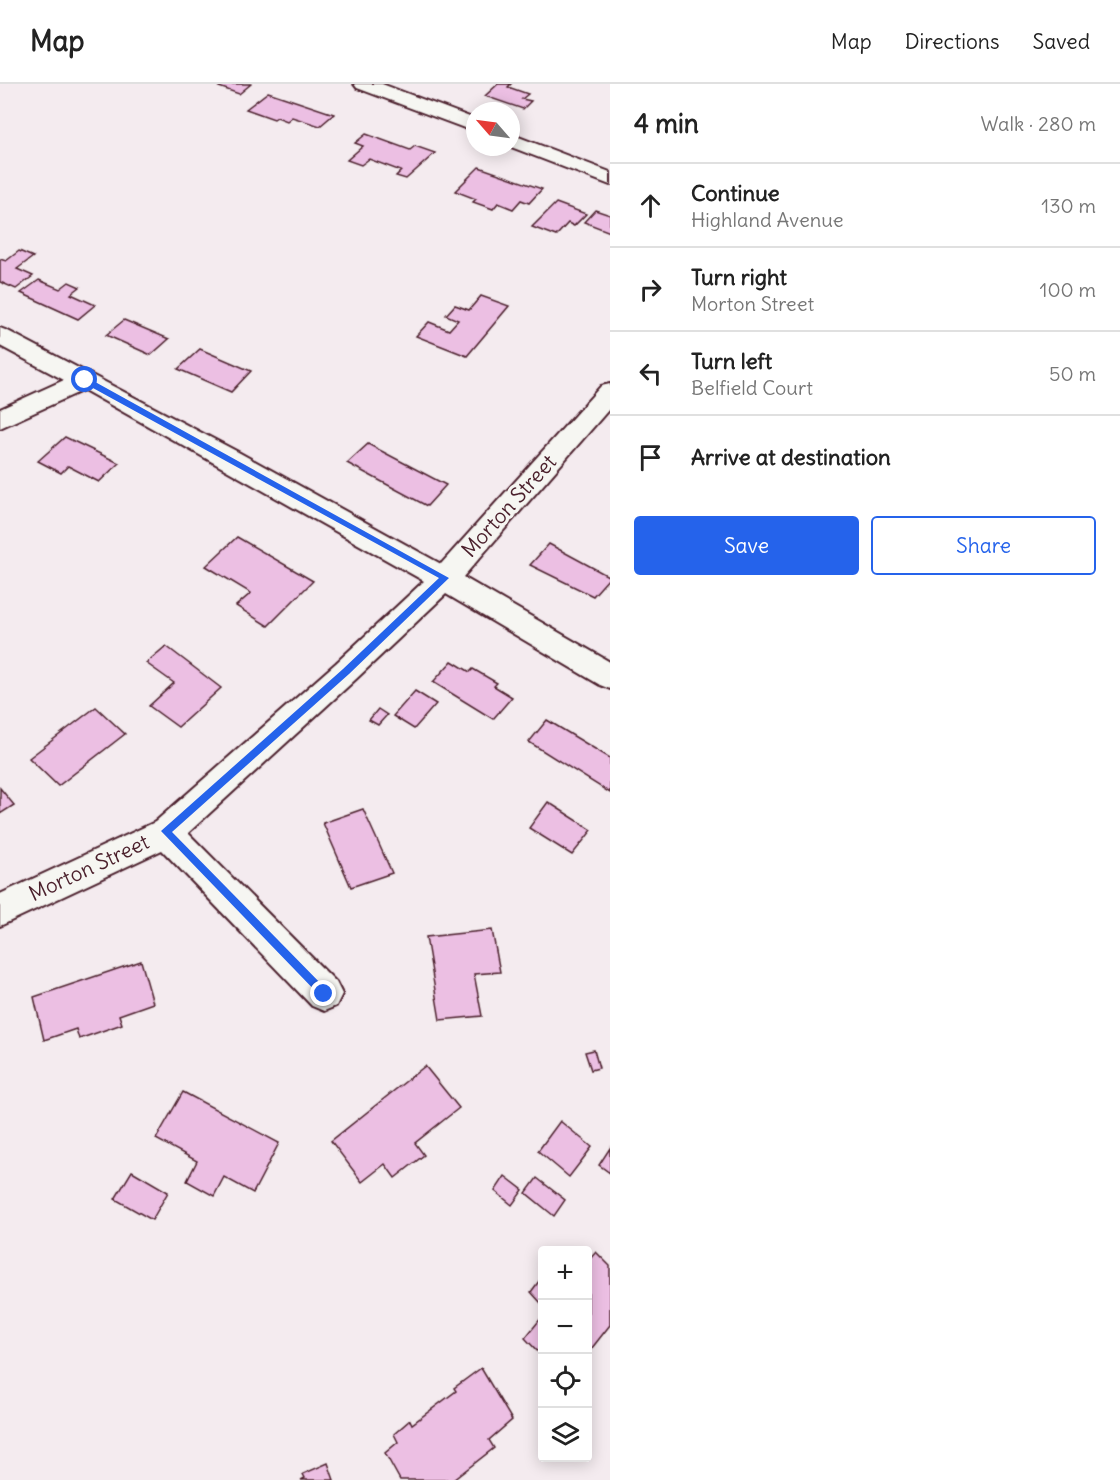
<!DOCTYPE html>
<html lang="en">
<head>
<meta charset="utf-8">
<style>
  body { margin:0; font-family:Delius,sans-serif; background:#f6f6f6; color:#222 }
  .controls { position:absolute; right:18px; bottom:18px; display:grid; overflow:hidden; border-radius:6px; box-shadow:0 3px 15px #0003 }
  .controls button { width:54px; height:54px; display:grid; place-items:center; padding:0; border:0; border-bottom:2px solid #e0e0e0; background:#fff; color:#222; font:30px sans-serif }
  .compass { position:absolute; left:466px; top:18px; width:54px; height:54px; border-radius:50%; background:#fff; box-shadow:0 3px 15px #0003; rotate:298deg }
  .stop { position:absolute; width:18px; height:18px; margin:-14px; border:4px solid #2563eb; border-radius:50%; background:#fff }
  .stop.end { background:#2563eb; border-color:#fff; box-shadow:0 2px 6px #0008 }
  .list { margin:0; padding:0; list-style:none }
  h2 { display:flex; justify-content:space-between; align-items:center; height:78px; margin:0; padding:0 24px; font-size:26px }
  h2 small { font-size:20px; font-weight:400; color:#767676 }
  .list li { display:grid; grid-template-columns:39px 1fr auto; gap:18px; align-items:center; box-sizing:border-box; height:84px; padding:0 24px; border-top:2px solid #e0e0e0 }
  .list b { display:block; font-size:22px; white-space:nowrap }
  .list p { margin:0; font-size:20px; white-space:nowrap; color:#767676 }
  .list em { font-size:20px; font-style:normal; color:#767676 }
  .actions { display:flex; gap:12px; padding:18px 24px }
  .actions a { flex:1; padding:14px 0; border:2px solid #2563eb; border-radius:6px; text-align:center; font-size:21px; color:#2563eb }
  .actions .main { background:#2563eb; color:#fff }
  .icon { flex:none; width:33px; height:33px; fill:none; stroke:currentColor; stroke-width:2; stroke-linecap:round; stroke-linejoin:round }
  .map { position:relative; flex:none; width:610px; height:1396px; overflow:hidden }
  header { display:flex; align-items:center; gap:36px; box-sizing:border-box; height:84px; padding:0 30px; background:#fff; border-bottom:2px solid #e0e0e0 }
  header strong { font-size:28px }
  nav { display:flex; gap:33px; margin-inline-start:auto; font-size:21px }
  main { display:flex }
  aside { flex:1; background:#fff }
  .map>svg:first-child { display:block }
  .building { fill:#ecbfe3; stroke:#4a1f2b; stroke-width:1.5 }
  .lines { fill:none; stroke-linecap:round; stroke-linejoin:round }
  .minor-casing { stroke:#4a1f2b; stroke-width:4 }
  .minor { fill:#f6f6f2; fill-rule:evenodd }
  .route { fill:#2563eb }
  .labels { text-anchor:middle; stroke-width:6; stroke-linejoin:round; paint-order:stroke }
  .street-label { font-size:21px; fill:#4a1f2b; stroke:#f6f6f2 }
</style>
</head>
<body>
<header>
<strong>Map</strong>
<nav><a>Map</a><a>Directions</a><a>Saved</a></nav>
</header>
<main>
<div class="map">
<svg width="610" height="1396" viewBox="0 0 610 1396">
  <rect width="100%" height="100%" fill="#f4ebef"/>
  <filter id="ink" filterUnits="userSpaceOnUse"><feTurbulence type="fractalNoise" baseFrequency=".0167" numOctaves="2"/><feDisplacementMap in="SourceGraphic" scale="12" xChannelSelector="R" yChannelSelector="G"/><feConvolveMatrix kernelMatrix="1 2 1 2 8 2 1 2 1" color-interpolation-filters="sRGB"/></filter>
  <g filter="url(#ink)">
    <g class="building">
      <polygon points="223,0 251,0 239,10 219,3"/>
      <polygon points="498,0 511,0 508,3 528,10 522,15 531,17 523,25 485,12"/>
      <polygon points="268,8 334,30 320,42 292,33 287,37 277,33 274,35 246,25"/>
      <polygon points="366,50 410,66 415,62 435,69 406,95 396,92 401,87 369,75 361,81 347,76 363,62 355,59"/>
      <polygon points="479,83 542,105 529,119 521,116 513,125 498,119 493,125 473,118 476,115 455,107"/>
      <polygon points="556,119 586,130 574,142 568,139 556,152 532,143"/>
      <polygon points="595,126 610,131 610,148 584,138"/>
      <polygon points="19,167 33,173 17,185 33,192 16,205 0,198 0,175 6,177"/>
      <polygon points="39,196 60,205 69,198 80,203 71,210 95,221 78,235 21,209"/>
      <polygon points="481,212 509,222 467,272 416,252 429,238 449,246 458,236 446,231 455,221 469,226"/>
      <polygon points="124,236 169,255 151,271 106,251"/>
      <polygon points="200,265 251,287 231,308 178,285"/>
      <polygon points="65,353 119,379 99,398 68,382 61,389 38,377"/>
      <polygon points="368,360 446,401 427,422 347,379"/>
      <polygon points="237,453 313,497 268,542 236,522 251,509 206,482"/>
      <polygon points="549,460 610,493 593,512 530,481"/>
      <polygon points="166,562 221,604 178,643 149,622 174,599 146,579"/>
      <polygon points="452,577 470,588 473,585 497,599 494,602 512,613 493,635 433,598"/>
      <polygon points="415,607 436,620 414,645 393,632"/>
      <polygon points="96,623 125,650 58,702 29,674"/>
      <polygon points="378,625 387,631 378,641 369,636"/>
      <polygon points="547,636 610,674 610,709 529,658"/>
      <polygon points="0,704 14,721 0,730"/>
      <polygon points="548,718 592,746 572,771 529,744"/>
      <polygon points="363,725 392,789 351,803 323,739"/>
      <polygon points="492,846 500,888 474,890 482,932 440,936 426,853"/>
      <polygon points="141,877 153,919 119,931 122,940 79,955 76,945 44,956 34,913"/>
      <polygon points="594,966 599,984 591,986 585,968"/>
      <polygon points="425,982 459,1024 415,1059 424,1071 395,1094 385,1080 362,1098 331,1057"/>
      <polygon points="183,1008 279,1059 253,1109 224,1093 214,1112 187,1097 197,1077 156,1055"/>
      <polygon points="560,1037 592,1063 569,1093 538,1067"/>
      <polygon points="610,1064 610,1089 599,1081"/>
      <polygon points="132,1087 168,1108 152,1136 115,1115"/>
      <polygon points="505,1092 523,1106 512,1121 495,1107"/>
      <polygon points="537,1094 565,1116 554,1132 526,1109"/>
      <polygon points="596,1168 610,1182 610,1241 588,1269 588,1177"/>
      <polygon points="542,1193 542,1220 531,1208"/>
      <polygon points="542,1233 542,1272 525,1254"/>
      <polygon points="481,1284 512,1336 489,1356 494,1364 453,1396 400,1396 385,1369 398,1358 394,1350 410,1336 412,1340 456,1307 454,1304"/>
      <polygon points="328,1379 334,1396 301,1396 305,1394 303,1390"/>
    </g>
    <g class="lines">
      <g class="minor-casing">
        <g id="minor">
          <polygon points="354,0 382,0 475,35 475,48 357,4"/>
          <polygon points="511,50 610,88 610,101 511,63"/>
          <polygon points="0,244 8,247 240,369 441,480 601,302 610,300 610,324 463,493 610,578 610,605 600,601 446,510 356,595 188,749 336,898 342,910 336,922 324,927 312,922 162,766 0,842 0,810 155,738 336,579 424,497 84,306 0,344 0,325 64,296 0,262"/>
        </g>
      </g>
      <use href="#minor" class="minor"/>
    </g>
  </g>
  <polygon class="route" points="82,294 88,294 449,494 349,590 172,748 328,907 329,910 324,916 161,747 343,585 439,494 82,298"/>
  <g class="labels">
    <g class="street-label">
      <text transform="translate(509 422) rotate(-48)" y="7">Morton Street</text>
      <text transform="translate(89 784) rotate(-25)" y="7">Morton Street</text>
    </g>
  </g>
</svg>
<div class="controls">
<button>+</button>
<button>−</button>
<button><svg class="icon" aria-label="locate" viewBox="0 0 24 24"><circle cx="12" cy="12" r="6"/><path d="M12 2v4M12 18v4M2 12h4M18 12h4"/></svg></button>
<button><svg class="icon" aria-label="layers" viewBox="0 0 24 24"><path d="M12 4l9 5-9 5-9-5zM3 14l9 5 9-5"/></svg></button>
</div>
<svg class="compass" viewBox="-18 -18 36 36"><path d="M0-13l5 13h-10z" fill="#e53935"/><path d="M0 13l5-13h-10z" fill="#767676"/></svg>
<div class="stop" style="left:85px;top:296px"></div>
<div class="stop end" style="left:324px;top:910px"></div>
</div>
<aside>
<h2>4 min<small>Walk · 280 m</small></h2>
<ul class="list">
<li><svg class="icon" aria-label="ahead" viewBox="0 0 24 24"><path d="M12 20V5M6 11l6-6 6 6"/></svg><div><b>Continue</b><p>Highland Avenue</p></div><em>130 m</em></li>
<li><svg class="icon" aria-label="right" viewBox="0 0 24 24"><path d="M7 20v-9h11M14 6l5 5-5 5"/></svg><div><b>Turn right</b><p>Morton Street</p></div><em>100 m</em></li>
<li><svg class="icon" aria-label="left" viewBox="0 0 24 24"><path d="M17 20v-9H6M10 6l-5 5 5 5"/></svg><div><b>Turn left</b><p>Belfield Court</p></div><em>50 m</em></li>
<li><svg class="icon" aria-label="arrive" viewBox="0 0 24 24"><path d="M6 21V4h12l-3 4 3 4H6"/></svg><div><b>Arrive at destination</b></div></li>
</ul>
<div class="actions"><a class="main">Save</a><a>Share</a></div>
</aside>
</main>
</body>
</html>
